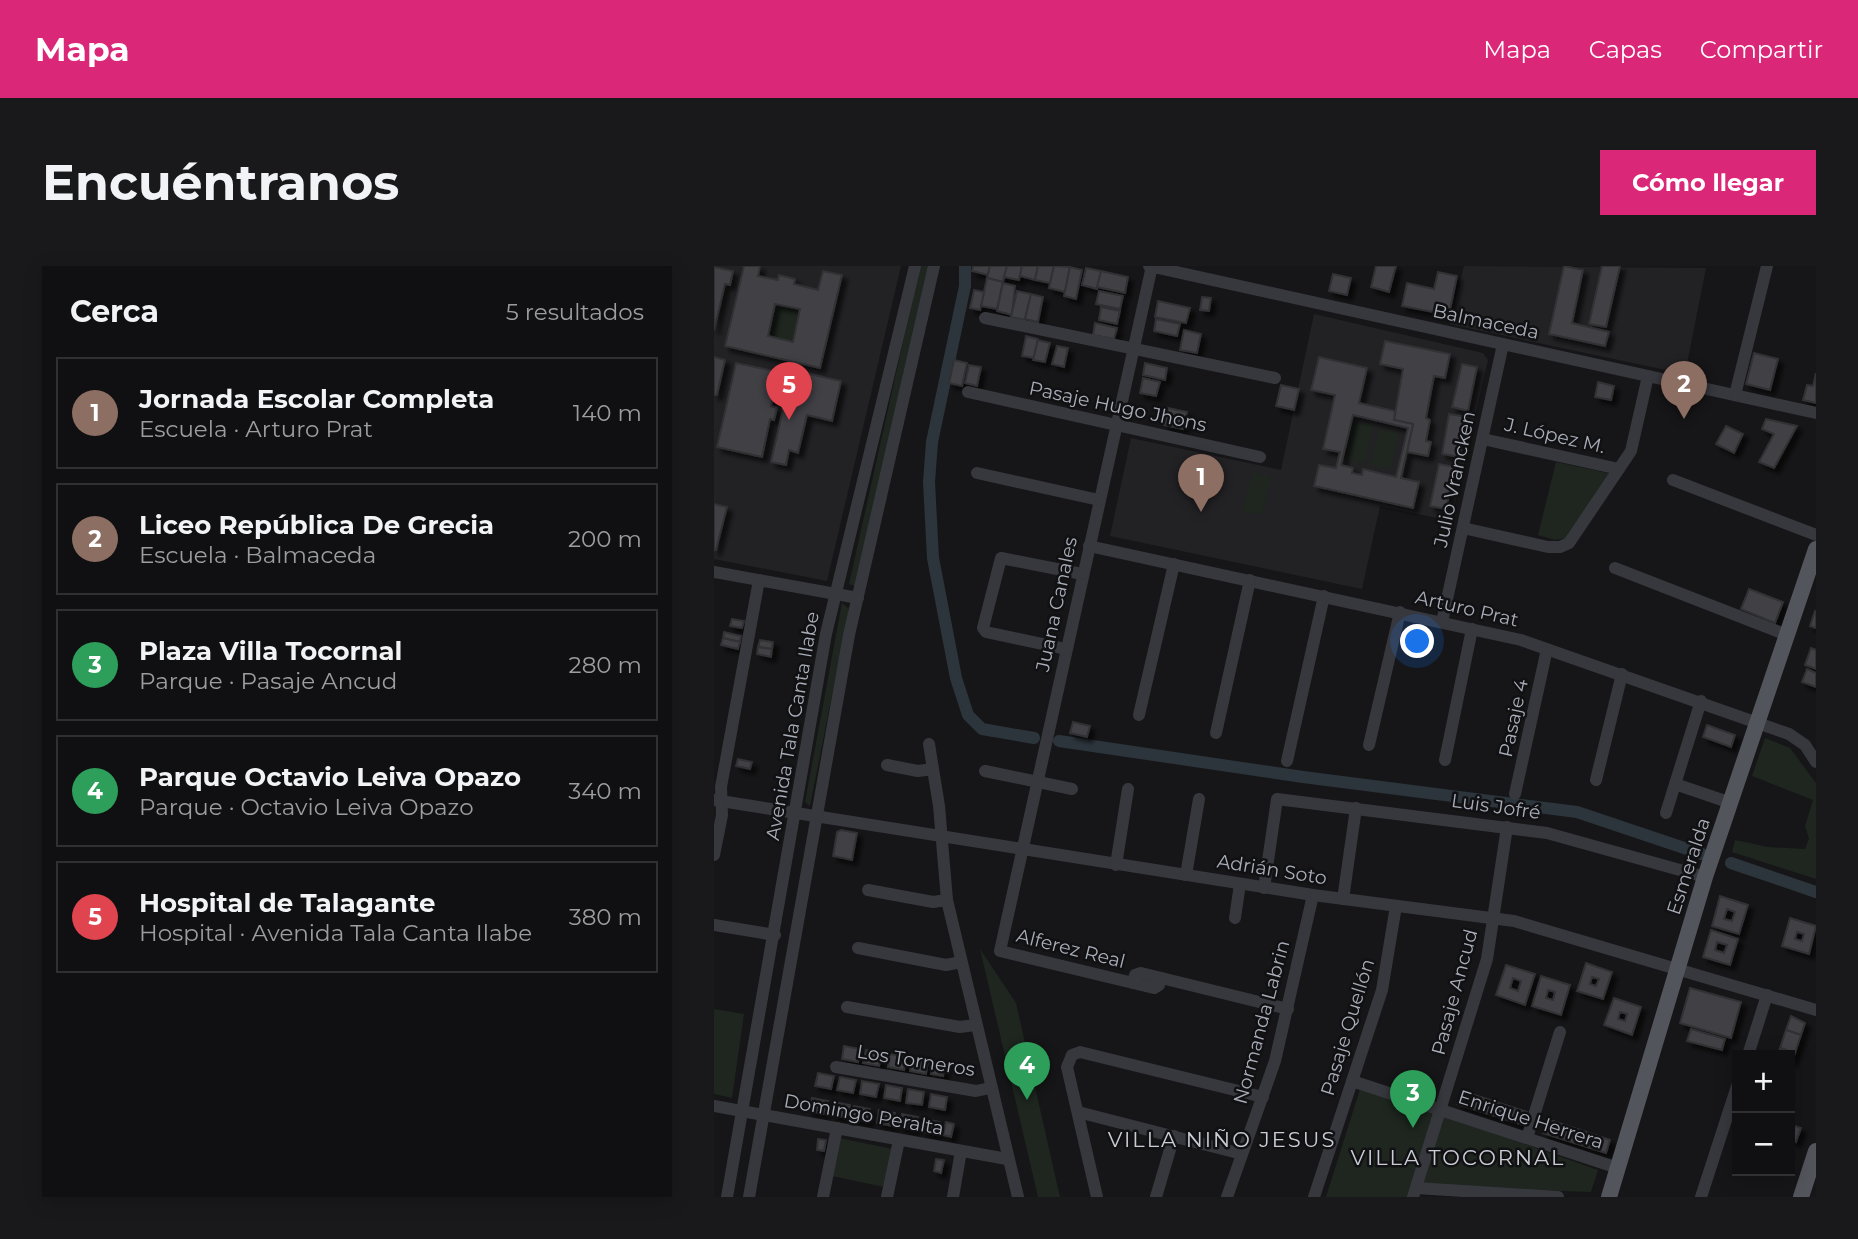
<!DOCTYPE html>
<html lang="es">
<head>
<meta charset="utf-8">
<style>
  body { margin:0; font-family:Montserrat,sans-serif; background:#19191b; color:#f1f3f6 }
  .controls { position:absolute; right:21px; bottom:21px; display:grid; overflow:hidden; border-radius:0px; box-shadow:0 4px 18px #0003 }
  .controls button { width:63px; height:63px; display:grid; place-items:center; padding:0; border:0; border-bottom:2px solid #303032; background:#101012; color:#f1f3f6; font:35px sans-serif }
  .you { position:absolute; left:704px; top:376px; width:24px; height:24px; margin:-18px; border:5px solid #fff; border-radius:50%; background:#1a73e8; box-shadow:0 0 0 10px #1a73e833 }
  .badge { display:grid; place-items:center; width:46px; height:46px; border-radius:50%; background:#db2777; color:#fff; font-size:23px; font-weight:700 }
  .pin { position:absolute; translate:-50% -58px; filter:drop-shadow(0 2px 4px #0008) }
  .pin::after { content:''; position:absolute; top:37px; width:24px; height:21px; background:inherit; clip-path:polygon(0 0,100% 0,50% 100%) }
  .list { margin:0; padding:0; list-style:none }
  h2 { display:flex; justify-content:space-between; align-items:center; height:91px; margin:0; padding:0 28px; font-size:30px }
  h2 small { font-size:23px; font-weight:400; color:#9c9d9f }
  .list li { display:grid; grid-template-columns:46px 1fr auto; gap:21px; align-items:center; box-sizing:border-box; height:112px; margin:0 14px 14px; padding:0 14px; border:2px solid #303032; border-radius:0px }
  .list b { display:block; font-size:26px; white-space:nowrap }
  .list p { margin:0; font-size:23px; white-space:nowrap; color:#9c9d9f }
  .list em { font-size:23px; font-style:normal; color:#9c9d9f }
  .map { position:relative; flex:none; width:1102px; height:931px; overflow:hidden; border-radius:0px }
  header { display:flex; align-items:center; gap:42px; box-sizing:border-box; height:98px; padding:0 35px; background:#db2777; color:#fff }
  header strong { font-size:33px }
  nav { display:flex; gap:38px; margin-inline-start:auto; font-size:24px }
  .intro { display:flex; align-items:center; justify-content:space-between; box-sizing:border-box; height:168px; padding:0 42px }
  h1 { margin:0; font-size:49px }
  .button { padding:18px 32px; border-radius:0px; background:#db2777; color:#fff; font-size:24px; font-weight:700 }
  main { display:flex; gap:42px; padding:0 42px }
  aside { flex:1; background:#101012; border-radius:0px; box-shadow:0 4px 18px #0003 }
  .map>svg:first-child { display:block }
  .built { fill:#222225 }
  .green { fill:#1e261f }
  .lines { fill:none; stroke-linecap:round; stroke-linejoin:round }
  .canal { stroke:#2c353c; stroke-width:12 }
  .building { fill:#404145; stroke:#303034; stroke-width:2; fill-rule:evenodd; filter:url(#shadow) }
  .minor { stroke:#37383d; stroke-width:12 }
  .major { stroke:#53555c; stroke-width:16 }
  .labels { text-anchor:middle; stroke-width:5; stroke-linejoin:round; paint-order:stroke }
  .street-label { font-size:19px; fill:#a8adb8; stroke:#111113 }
  .neighbourhood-label { font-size:21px; letter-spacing:2px; fill:#c9ccd4; stroke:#111113 }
</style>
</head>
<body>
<header>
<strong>Mapa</strong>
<nav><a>Mapa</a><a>Capas</a><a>Compartir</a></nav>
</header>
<div class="intro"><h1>Encuéntranos</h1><a class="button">Cómo llegar</a></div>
<main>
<aside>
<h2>Cerca<small>5 resultados</small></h2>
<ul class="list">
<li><span class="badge" style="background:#8d6e63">1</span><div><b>Jornada Escolar Completa</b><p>Escuela · Arturo Prat</p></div><em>140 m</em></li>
<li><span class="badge" style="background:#8d6e63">2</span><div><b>Liceo República De Grecia</b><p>Escuela · Balmaceda</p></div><em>200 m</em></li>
<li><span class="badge" style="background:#2e9e5b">3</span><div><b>Plaza Villa Tocornal</b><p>Parque · Pasaje Ancud</p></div><em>280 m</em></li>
<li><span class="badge" style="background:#2e9e5b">4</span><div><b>Parque Octavio Leiva Opazo</b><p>Parque · Octavio Leiva Opazo</p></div><em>340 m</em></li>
<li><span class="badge" style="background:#e0444e">5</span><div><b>Hospital de Talagante</b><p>Hospital · Avenida Tala Canta Ilabe</p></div><em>380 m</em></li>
</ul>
</aside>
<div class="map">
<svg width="1102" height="931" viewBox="0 0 1102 931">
  <defs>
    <filter id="shadow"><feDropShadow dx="5" dy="5" stdDeviation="2" flood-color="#0009"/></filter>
  </defs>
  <rect width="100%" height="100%" fill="#161618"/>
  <g class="built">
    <polygon points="0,0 187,0 113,315 0,293"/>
    <polygon points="750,0 992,2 971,108 735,58"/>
    <polygon points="600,48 769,87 774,94 737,255 666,240 648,323 396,270 417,172 567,204"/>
  </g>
  <g class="green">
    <polygon points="206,0 216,0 141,320 135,318"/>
    <polygon points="61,38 86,43 79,76 54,70"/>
    <polygon points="640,156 659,160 651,197 632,193"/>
    <polygon points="666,162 685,166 676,203 657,199"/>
    <polygon points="842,196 898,208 852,272 841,274 824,269"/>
    <polygon points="538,207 557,212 548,249 529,245"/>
    <polygon points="128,337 135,343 96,540 91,536"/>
    <polygon points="1051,472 1076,482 1102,517 1102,613 1018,586 1021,574 1054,581 1091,583 1095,573 1091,560 1099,534 1038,510"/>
    <polygon points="266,683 302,737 346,931 324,931"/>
    <polygon points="0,743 30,748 18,832 0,828"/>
    <polygon points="647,820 884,904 877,926 699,920 695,931 612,931"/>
    <polygon points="125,872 179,883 170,921 118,910"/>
  </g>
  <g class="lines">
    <g class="canal">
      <polyline points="251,0 251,20 218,176 215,216 219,292 242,412 254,449 268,463 320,472"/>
      <polyline points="345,475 589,511 863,546 988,588"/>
      <polyline points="1017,597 1102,626"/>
    </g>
  </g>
  <g class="building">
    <path d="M30,0H46L44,10L64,14L65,9L81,13L80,18L104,24L109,5L128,9L106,102L11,80ZM61,38L86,43L79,76L54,70Z"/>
    <polygon points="259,0 276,0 274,9 258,5"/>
    <polygon points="276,0 293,0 289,16 273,12"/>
    <polygon points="293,0 308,0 305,14 290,11"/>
    <polygon points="308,0 324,0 321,14 306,10"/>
    <polygon points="324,0 340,0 336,17 321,14"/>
    <polygon points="340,0 356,1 351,26 335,22"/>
    <polygon points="662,0 682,0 675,26 657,21"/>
    <polygon points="850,0 869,4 858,57 895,66 891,80 835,68"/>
    <polygon points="888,0 906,0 892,61 875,58"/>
    <polygon points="0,1 19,5 16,19 11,18 0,64"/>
    <polygon points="356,1 368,4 362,33 350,30"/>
    <polygon points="372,2 387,5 383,23 368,19"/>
    <polygon points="387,5 414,11 411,27 383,21"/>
    <polygon points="724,6 743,10 735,49 688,40 693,17 720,23"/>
    <polygon points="619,8 637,12 633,29 615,25"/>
    <polygon points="273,12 289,16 283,43 267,40"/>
    <polygon points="289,17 301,20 298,49 283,45"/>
    <polygon points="260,24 270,26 266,44 256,42"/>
    <polygon points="303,25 317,28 311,54 297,51"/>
    <polygon points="385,25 409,30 406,43 382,38"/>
    <polygon points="317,28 329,31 324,56 311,53"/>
    <polygon points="488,31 497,32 495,45 486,44"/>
    <polygon points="444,35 476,42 472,57 441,51"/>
    <polygon points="387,41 406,45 403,58 385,54"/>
    <polygon points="442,53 466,58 463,70 440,65"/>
    <polygon points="381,57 403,62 400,73 379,69"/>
    <polygon points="470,64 487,68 483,87 466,84"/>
    <polygon points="312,70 324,73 320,92 308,90"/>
    <polygon points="324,74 336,77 331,96 319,94"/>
    <polygon points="671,75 736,88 731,112 720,110 712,152 716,154 712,175 717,176 714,190 693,186 699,158 680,154 689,103 666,98"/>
    <polygon points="343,80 354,82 350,101 338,98"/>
    <polygon points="1040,87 1064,93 1056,124 1032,118"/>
    <polygon points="0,91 11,94 3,129 0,129"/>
    <path d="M605,91L653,102L645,137L681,145L680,154L699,158L687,212L705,216L699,242L600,220L605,199L622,202L626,186L609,183L621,129L597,124ZM639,149L694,162L682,211L649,203L648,209L638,207L639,202L627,199Z"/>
    <polygon points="240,94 253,97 248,120 235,117"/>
    <polygon points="22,97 65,106 57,140 63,142 60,154 56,153 48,191 3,181"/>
    <polygon points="431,97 453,102 451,114 429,109"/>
    <polygon points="748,98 763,101 754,145 738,141"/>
    <polygon points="255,99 267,101 263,120 251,117"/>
    <polygon points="78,104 127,115 118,155 93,149 84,187 75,184 72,199 57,196"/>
    <polygon points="1102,107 1102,137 1089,134 1093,119 1099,120"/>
    <polygon points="429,112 446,116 442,130 426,127"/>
    <polygon points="884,116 900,120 897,134 881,131"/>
    <polygon points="567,119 585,123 580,144 562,140"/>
    <polygon points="454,142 473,146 469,163 450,159"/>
    <polygon points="735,148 753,151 746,191 728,188"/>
    <polygon points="1052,153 1083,160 1060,202 1045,196 1060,168 1048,163"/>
    <polygon points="1012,160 1029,168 1020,187 1002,178"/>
    <polygon points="725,198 741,201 732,243 716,240"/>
    <polygon points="0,238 13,241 2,284 0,284"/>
    <polygon points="1035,323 1069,336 1061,357 1027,343"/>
    <polygon points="1101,345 1102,346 1102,362 1096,360"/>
    <polygon points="18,353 30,355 28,362 16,360"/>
    <polygon points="10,366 27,370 26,376 9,372"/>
    <polygon points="9,372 26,376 24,383 7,379"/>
    <polygon points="46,374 59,376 58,383 44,381"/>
    <polygon points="44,381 58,383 57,391 43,388"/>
    <polygon points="1097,382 1102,384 1102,403 1091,399"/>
    <polygon points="1093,403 1102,407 1102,421 1088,416"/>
    <polygon points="359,456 376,460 373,471 356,467"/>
    <polygon points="993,459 1021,469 1017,481 989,471"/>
    <polygon points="24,493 38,496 36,503 22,500"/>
    <polygon points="127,564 143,567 138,594 119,590 123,566"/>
    <path d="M1006,630L1034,639L1025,668L998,660ZM1013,643L1021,646L1018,655L1010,653Z"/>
    <path d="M1076,652L1102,660L1095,688L1068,680ZM1083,666L1090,668L1088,675L1081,673Z"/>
    <path d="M997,664L1024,673L1016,699L989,691ZM1003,676L1013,679L1010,687L1001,684Z"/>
    <path d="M872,697L898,706L889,733L863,725ZM878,711L885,713L882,720L876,718Z"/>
    <path d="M792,699L821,708L811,739L782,729ZM799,712L807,715L804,725L796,722Z"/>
    <path d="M827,710L856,719L847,749L818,740ZM834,724L841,726L839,734L832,732Z"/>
    <polygon points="976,722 1027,736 1017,772 966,757"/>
    <path d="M900,732L927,741L918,769L890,759ZM906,746L913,748L911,755L904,753Z"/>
    <polygon points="1077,750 1091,757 1087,769 1072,764"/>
    <polygon points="977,763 1011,773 1008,784 973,775"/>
    <polygon points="1072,764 1087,769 1081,787 1066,782"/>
    <polygon points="130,780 146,783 144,796 128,793"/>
    <polygon points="1066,782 1081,787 1077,797 1076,789 1064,789"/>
    <polygon points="152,784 168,787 165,800 149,797"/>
    <polygon points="176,788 192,791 190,804 174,801"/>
    <polygon points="198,791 214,794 212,808 196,805"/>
    <polygon points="220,795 231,797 229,810 217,808"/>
    <polygon points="104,807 120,810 117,823 101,820"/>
    <polygon points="126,811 142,814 139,827 123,824"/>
    <polygon points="148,815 165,818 162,831 146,828"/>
    <polygon points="172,819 188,822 186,835 170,832"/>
    <polygon points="194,823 210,826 208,839 192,837"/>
    <polygon points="748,825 813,846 809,859 743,838"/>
    <polygon points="217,828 233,831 231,844 215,841"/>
    <polygon points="98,832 114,835 111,848 95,845"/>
    <polygon points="120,836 136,839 134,852 118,849"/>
    <polygon points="140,840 156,843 154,856 138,853"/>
    <polygon points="165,844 181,847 179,860 163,857"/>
    <polygon points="188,848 204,851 201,864 185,861"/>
    <polygon points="210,853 226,856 224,869 208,866"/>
    <polygon points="833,853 896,874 892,887 829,867"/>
    <polygon points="232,856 240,858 237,871 229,869"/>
    <polygon points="1076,858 1087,862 1082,876 1076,873"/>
    <polygon points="104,873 112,874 110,885 103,884"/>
    <polygon points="222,893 230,894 227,907 220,905"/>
  </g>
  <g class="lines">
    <g class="minor">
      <polyline points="435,0 1102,147"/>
      <polyline points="438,0 286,685 440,722 445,719 447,712"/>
      <polyline points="271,52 561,112"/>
      <polyline points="254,126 546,191"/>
      <polyline points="1021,129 1053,0"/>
      <polyline points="769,173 905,203"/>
      <polyline points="263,207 385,234"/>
      <polyline points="959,214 1102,269"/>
      <polyline points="749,262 834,281 846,281 855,277 917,185 934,110"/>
      <polyline points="375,280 807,374 1075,468 1091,479 1102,496"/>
      <polyline points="901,302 1073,369"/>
      <polyline points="0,306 144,332"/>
      <polyline points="728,356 789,78"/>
      <polyline points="352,383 272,366 269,362 287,292 368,308"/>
      <polyline points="425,449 460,298"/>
      <polyline points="502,467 536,314"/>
      <polyline points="215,478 225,540 233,634 304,931"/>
      <polyline points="655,479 686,346"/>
      <polyline points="731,494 758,363"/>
      <polyline points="573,495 610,330"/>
      <polyline points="173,499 204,505 219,503"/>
      <polyline points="271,505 358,523"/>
      <polyline points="882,514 908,408"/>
      <polyline points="961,518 1017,537"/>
      <polyline points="801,528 833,383"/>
      <polyline points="0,534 599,629 800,655 1102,744"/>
      <polyline points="952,547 987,435"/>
      <polyline points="0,589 8,549 7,521 45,314"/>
      <polyline points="402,599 414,523"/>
      <polyline points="472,609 485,533"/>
      <polyline points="550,622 563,533 833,567 991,611"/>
      <polyline points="154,624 219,636 233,634"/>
      <polyline points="629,633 642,542"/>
      <polyline points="521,652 526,618"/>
      <polyline points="0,659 61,669"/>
      <polyline points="144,682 232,699 247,696"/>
      <polyline points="419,717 421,709 427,707 574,743"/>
      <polyline points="133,741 246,761 261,759"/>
      <polyline points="1034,789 1053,729"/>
      <polyline points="122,801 262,825 276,822"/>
      <polyline points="638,815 904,902"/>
      <polyline points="0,840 293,893"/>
      <polyline points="364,846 528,888"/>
      <polyline points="813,872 846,766"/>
      <polyline points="702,922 844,931"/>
      <polyline points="13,931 112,368 201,0"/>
      <polyline points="35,931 135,369 220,0"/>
      <polyline points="109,931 123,862"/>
      <polyline points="173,931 185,874"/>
      <polyline points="239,931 247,885"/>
      <polyline points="383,931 353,801 358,789 366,786 549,831"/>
      <polyline points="442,931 460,870"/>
      <polyline points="513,931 561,795 599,629"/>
      <polyline points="600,931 668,724 682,640"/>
      <polyline points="699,931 773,693 793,561"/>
      <polyline points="987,931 1023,820"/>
    </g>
    <g class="major">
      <polyline points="895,931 991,611 1102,283"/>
      <polyline points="1087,931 1102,885"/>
    </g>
  </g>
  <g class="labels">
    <g class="street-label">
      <text transform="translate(772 55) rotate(12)" y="7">Balmaceda</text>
      <text transform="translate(404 140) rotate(12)" y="7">Pasaje Hugo Jhons</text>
      <text transform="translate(841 169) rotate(13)" y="7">J. López M.</text>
      <text transform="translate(740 213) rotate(-78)" y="7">Julio Vrancken</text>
      <text transform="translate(342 338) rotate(-78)" y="7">Juana Canales</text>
      <text transform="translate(753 342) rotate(13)" y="7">Arturo Prat</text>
      <text transform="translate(799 452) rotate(-78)" y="7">Pasaje 4</text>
      <text transform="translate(78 460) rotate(-80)" y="7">Avenida Tala Canta Ilabe</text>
      <text transform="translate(782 540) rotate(8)" y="7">Luis Jofré</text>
      <text transform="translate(974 600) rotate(-72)" y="7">Esmeralda</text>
      <text transform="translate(558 603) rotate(9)" y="7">Adrián Soto</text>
      <text transform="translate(357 682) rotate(14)" y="7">Alferez Real</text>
      <text transform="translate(740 726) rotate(-75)" y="7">Pasaje Ancud</text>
      <text transform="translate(547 756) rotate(-75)" y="7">Normanda Labrin</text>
      <text transform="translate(633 761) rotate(-73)" y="7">Pasaje Quellón</text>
      <text transform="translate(202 794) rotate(9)" y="7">Los Torneros</text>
      <text transform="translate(150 848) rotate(10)" y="7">Domingo Peralta</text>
      <text transform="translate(817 853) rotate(18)" y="7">Enrique Herrera</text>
    </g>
    <g class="neighbourhood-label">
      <text x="508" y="881">VILLA NIÑO JESUS</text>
      <text x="744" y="899">VILLA TOCORNAL</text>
    </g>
  </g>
</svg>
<div class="controls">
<button>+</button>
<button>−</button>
</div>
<div class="you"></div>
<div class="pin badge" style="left:487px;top:246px;background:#8d6e63">1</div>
<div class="pin badge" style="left:970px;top:153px;background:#8d6e63">2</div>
<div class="pin badge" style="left:699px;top:862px;background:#2e9e5b">3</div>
<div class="pin badge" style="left:313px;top:834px;background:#2e9e5b">4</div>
<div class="pin badge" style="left:75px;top:154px;background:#e0444e">5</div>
</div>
</main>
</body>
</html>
